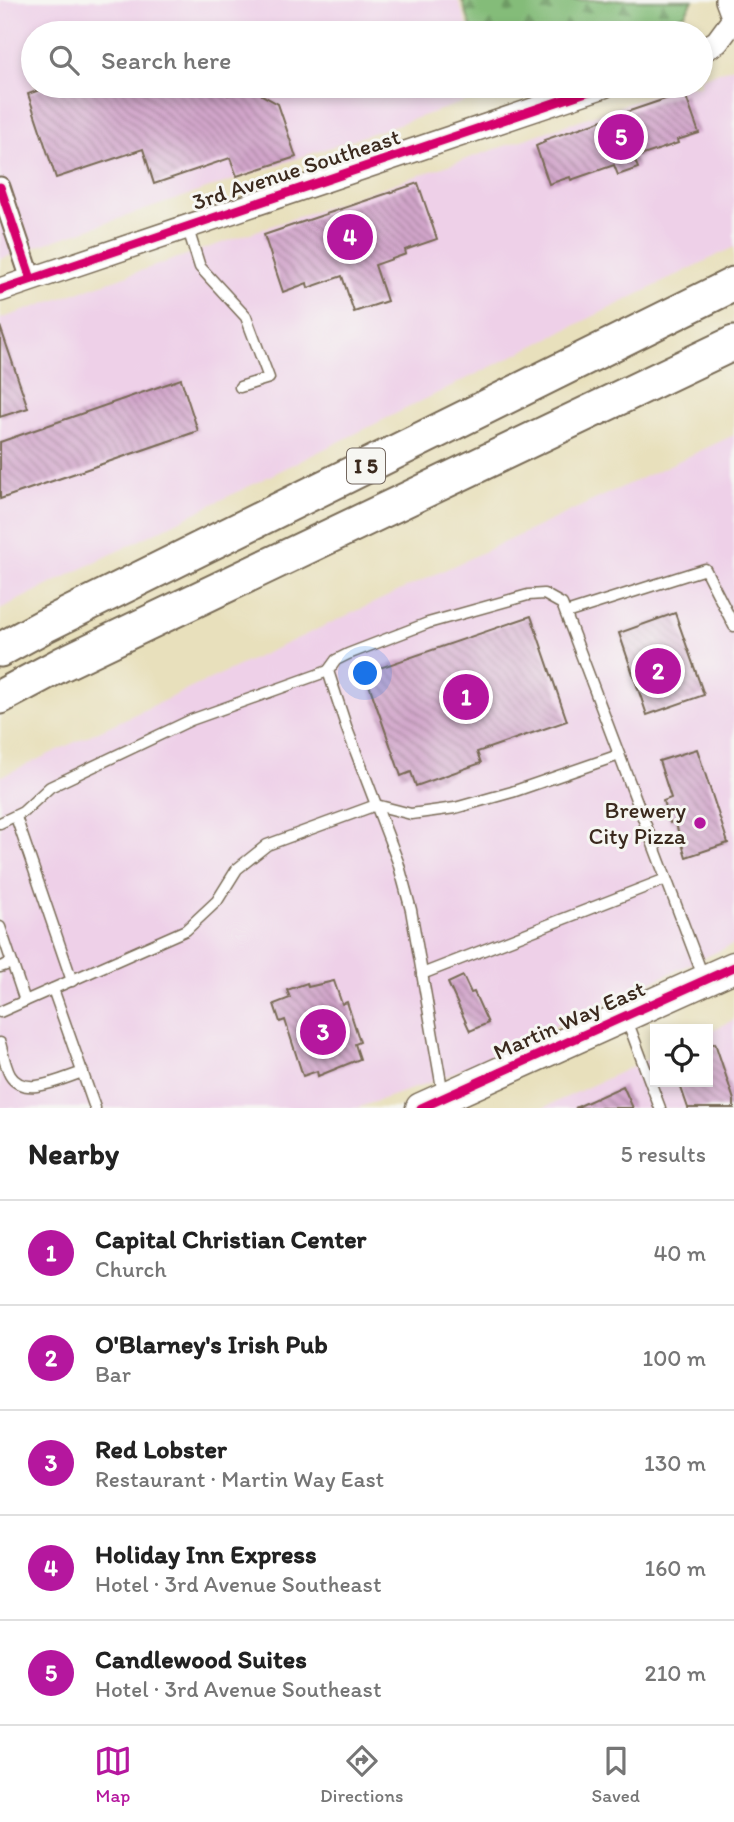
<!DOCTYPE html>
<html lang="en">
<head>
<meta charset="utf-8">
<style>
  body { margin:0; font-family:Itim,sans-serif; background:#f2f2f2; color:#222 }
  .controls { position:absolute; right:21px; bottom:21px; display:grid; overflow:hidden; border-radius:0px; box-shadow:0 4px 10px #0003 }
  .controls button { width:63px; height:63px; display:grid; place-items:center; padding:0; border:0; border-bottom:2px solid #e0e0e0; background:#fff; color:#222; font:35px sans-serif }
  .you { position:absolute; left:366px; top:674px; width:24px; height:24px; margin:-18px; border:5px solid #fff; border-radius:50%; background:#1a73e8; box-shadow:0 0 0 10px #1a73e833 }
  .badge { display:grid; place-items:center; width:46px; height:46px; border-radius:50%; background:#b5179e; color:#fff; font-size:23px; font-weight:700 }
  .pin { position:absolute; translate:-50% -50%; border:4px solid #fff; box-shadow:0 2px 7px #0006 }
  .list { margin:0; padding:0; list-style:none }
  h2 { display:flex; justify-content:space-between; align-items:center; height:91px; margin:0; padding:0 28px; font-size:30px }
  h2 small { font-size:23px; font-weight:400; color:#767676 }
  .list li { display:grid; grid-template-columns:46px 1fr auto; gap:21px; align-items:center; box-sizing:border-box; height:105px; padding:0 28px; border-top:2px solid #e0e0e0 }
  .list b { display:block; font-size:26px; white-space:nowrap }
  .list p { margin:0; font-size:23px; white-space:nowrap; color:#767676 }
  .list em { font-size:23px; font-style:normal; color:#767676 }
  .icon { flex:none; width:38px; height:38px; fill:none; stroke:currentColor; stroke-width:2; stroke-linecap:round; stroke-linejoin:round }
  .map { position:relative; flex:none; width:734px; height:1108px; overflow:hidden }
  .search { position:absolute; background:#fff; box-shadow:0 4px 10px #0003; left:21px; right:21px; top:21px; height:77px; display:flex; align-items:center; gap:18px; box-sizing:border-box; padding:0 24px; border-radius:38px; color:#767676; font-size:26px }
  .sheet { height:616px; background:#fff }
  nav { display:flex; justify-content:space-around; align-items:center; box-sizing:border-box; height:98px; border-top:2px solid #e0e0e0; background:#fff; font-size:19px; color:#767676 }
  nav a { display:grid; justify-items:center; gap:4px }
  nav .on { color:#b5179e }
  .map>svg:first-child { display:block }
  .built { fill:#eed0e8 }
  .forest { fill:url(#forest-firs); stroke:#60734c; stroke-width:2 }
  .building { fill:url(#building-back-hatch) }
  .lines { fill:none; stroke-linecap:round; stroke-linejoin:round }
  .service-casing { stroke:#786a55; stroke-width:13 }
  .minor-casing { stroke:#786a55; stroke-width:23 }
  .tertiary-casing { stroke:#786a55; stroke-width:26 }
  .primary-casing { stroke:#786a55; stroke-width:33 }
  .motorway-casing { stroke:#786a55; stroke-width:37 }
  .service { stroke:#fff; stroke-width:10 }
  .minor { stroke:#fff; stroke-width:19 }
  .tertiary { stroke:#fff; stroke-width:23 }
  .primary { stroke:#fff; stroke-width:30 }
  .motorway { stroke:#fff; stroke-width:33 }
  .cycleway-casing { stroke:#f6f6f2; stroke-width:13 }
  .cycleway { stroke:#d6006c; stroke-width:9 }
  .poi-dot { fill:#b5179e; stroke:#f6f6f2; stroke-width:2.5 }
  .labels { text-anchor:middle; stroke-width:6; stroke-linejoin:round; paint-order:stroke }
  .shield { fill:#f6f6f2; stroke:#73675e; stroke-width:2 }
  .shield-label { font-size:21px; font-weight:bold; fill:#3b2a1e }
  .street-label { font-size:23px; fill:#3b2a1e; stroke:#f6f6f2 }
  .poi-label { font-size:23px; fill:#3b2a1e; stroke:#f6f6f2; text-anchor:end }
</style>
</head>
<body>
<div class="map">
<svg width="734" height="1108" viewBox="0 0 734 1108">
  <defs>
    <pattern id="forest-firs" width="22" height="20" patternUnits="userSpaceOnUse" patternTransform="scale(1.75)"><rect width="22" height="20" fill="#84bc79"/><path d="M5 1l3.5 6h-7zM16 11l3.5 6h-7z" fill="#6d9963"/></pattern>
    <pattern id="building-back-hatch" width="6" height="6" patternUnits="userSpaceOnUse" patternTransform="scale(1.75)"><rect width="6" height="6" fill="#d1a5ca"/><path d="M-1 5l2 2M0 0l6 6M5-1l2 2" fill="none" stroke="#ab87a3"/></pattern>
  </defs>
  <rect width="100%" height="100%" fill="#f6f6f2"/>
  <filter id="ink" filterUnits="userSpaceOnUse"><feTurbulence type="fractalNoise" baseFrequency=".0143" numOctaves="2"/><feDisplacementMap in="SourceGraphic" scale="14" xChannelSelector="R" yChannelSelector="G"/><feConvolveMatrix kernelMatrix="1 2 1 2 8 2 1 2 1" color-interpolation-filters="sRGB"/></filter>
  <filter id="wash" filterUnits="userSpaceOnUse"><feTurbulence type="fractalNoise" baseFrequency=".00686" numOctaves="4" result="noise"/><feDisplacementMap in="SourceGraphic" scale="28" xChannelSelector="R" yChannelSelector="G"/><feGaussianBlur stdDeviation="1.57" result="paint"/><feColorMatrix in="noise" values="0 0 0 0 0 0 0 0 0 0 0 0 0 0 0 0 0 1.4 0 .05"/><feComposite in="paint" operator="in"/></filter>
  <g filter="url(#wash)">
    <rect width="100%" height="100%" fill="#e8e0bc"/>
    <g class="built">
      <polygon points="0,0 458,0 470,33 33,33 33,86 488,86 490,93 0,259"/>
      <polygon points="734,67 734,247 0,609 0,319 679,86 701,86 701,78"/>
      <polygon points="734,435 734,944 440,1079 357,1108 0,1108 0,777"/>
      <polygon points="734,1020 734,1108 543,1108 655,1056 655,1082 708,1082 708,1032"/>
    </g>
    <polygon class="forest" points="462,0 693,0 685,14 643,33 473,33"/>
    <g id="blocks">
      <g class="building">
        <polygon points="51,86 225,86 228,95 257,86 262,95 278,104 296,157 237,176 230,158 154,184 143,149 56,178 28,94"/>
        <polygon points="685,94 699,133 677,140 678,143 634,158 638,168 618,175 614,165 571,180 570,177 549,184 536,146 545,142 544,140 677,95 677,97"/>
        <polygon points="418,183 437,239 405,250 406,254 375,265 387,301 354,312 342,276 308,288 307,283 283,292 264,235"/>
        <polygon points="0,326 28,408 0,417"/>
        <polygon points="181,379 198,431 0,499 0,442"/>
        <polygon points="675,613 704,695 647,715 619,633"/>
        <polygon points="531,616 567,721 477,752 481,763 416,786 411,772 401,776 365,673"/>
        <polygon points="697,749 728,843 686,857 675,821 670,823 663,801 671,798 659,761"/>
        <polygon points="463,976 471,993 474,992 488,1023 470,1031 448,983"/>
        <polygon points="334,981 342,1004 347,1002 360,1042 355,1044 360,1059 318,1076 317,1071 303,1076 285,1020 280,1022 274,1004 290,998 287,990 307,983 308,987"/>
        <polygon points="715,1043 734,1100 734,1108 688,1108 679,1082 708,1082 708,1046"/>
        <polygon points="623,1086 633,1108 575,1108"/>
      </g>
    </g>
  </g>
  <g filter="url(#ink)">
    <use href="#blocks" fill-opacity="0" stroke="#786a55" stroke-width="2"/>
    <g class="lines">
      <g class="service-casing">
        <g id="service">
          <polyline points="187,226 200,267 246,317 269,378 240,387"/>
          <polyline points="566,613 705,569 734,626"/>
          <polyline points="16,817 72,981"/>
          <polyline points="0,823 23,812 50,787 191,720 328,671"/>
          <polyline points="0,927 25,1001"/>
          <polyline points="0,967 12,963"/>
          <polyline points="422,974 666,879"/>
          <polyline points="53,989 95,1108"/>
          <polyline points="0,1012 186,930 217,901 237,869 267,845 376,805 411,814 455,808 512,792 619,755"/>
          <polyline points="627,1020 660,1108"/>
          <path d="M0,1043C3,1053 5,1066 10,1075C24,1099 63,1078 83,1072"/>
          <polyline points="443,1094 411,910 398,862 347,729 328,671 336,660 348,654 428,623 528,595 544,594 562,604 703,976"/>
        </g>
      </g>
      <g class="minor-casing">
        <polyline id="minor" points="0,187 31,279"/>
      </g>
      <g class="tertiary-casing">
        <g id="tertiary">
          <polyline points="701,51 717,42 734,19 727,0"/>
          <polyline points="0,290 604,86"/>
        </g>
      </g>
      <g class="primary-casing">
        <polyline id="primary" points="421,1108 734,967"/>
      </g>
      <g class="motorway-casing">
        <g id="motorway">
          <polyline points="0,650 44,626 734,284"/>
          <polyline points="0,697 62,664 734,343"/>
        </g>
      </g>
      <use href="#service" class="service"/>
      <use href="#minor" class="minor"/>
      <use href="#tertiary" class="tertiary"/>
      <use href="#primary" class="primary"/>
      <use href="#motorway" class="motorway"/>
      <g class="cycleway-casing">
        <g id="cycleway">
          <polyline points="0,187 31,279"/>
          <polyline points="0,290 604,86"/>
          <polyline points="421,1108 734,967"/>
        </g>
      </g>
      <use href="#cycleway" class="cycleway"/>
    </g>
  </g>
  <circle class="poi-dot" cx="700" cy="823" r="7"/>
  <g class="labels">
    <rect class="shield" x="347" y="448.5" width="38" height="35" rx="5"/>
    <g class="shield-label">
      <text x="366" y="473">I 5</text>
    </g>
    <g class="street-label">
      <text transform="translate(296 169) rotate(-18)" y="8">3rd Avenue Southeast</text>
      <text transform="translate(569 1020) rotate(-24)" y="8">Martin Way East</text>
    </g>
    <g class="poi-label">
      <text x="686" y="818">Brewery<tspan x="686" dy="26">City Pizza</tspan></text>
    </g>
  </g>
</svg>
<div class="controls">
<button><svg class="icon" aria-label="locate" viewBox="0 0 24 24"><circle cx="12" cy="12" r="6"/><path d="M12 2v4M12 18v4M2 12h4M18 12h4"/></svg></button>
</div>
<div class="you"></div>
<div class="pin badge" style="left:466px;top:697px">1</div>
<div class="pin badge" style="left:658px;top:671px">2</div>
<div class="pin badge" style="left:323px;top:1032px">3</div>
<div class="pin badge" style="left:350px;top:237px">4</div>
<div class="pin badge" style="left:621px;top:137px">5</div>
<div class="search"><svg class="icon" aria-label="search" viewBox="0 0 24 24"><circle cx="10" cy="10" r="6"/><path d="M15 15l6 6"/></svg>Search here</div>
</div>
<section class="sheet">
<h2>Nearby<small>5 results</small></h2>
<ul class="list">
<li><span class="badge">1</span><div><b>Capital Christian Center</b><p>Church</p></div><em>40 m</em></li>
<li><span class="badge">2</span><div><b>O'Blarney's Irish Pub</b><p>Bar</p></div><em>100 m</em></li>
<li><span class="badge">3</span><div><b>Red Lobster</b><p>Restaurant · Martin Way East</p></div><em>130 m</em></li>
<li><span class="badge">4</span><div><b>Holiday Inn Express</b><p>Hotel · 3rd Avenue Southeast</p></div><em>160 m</em></li>
<li><span class="badge">5</span><div><b>Candlewood Suites</b><p>Hotel · 3rd Avenue Southeast</p></div><em>210 m</em></li>
</ul>
</section>
<nav>
<a class="on"><svg class="icon" aria-label="map" viewBox="0 0 24 24"><path d="M3 6l6-2 6 2 6-2v14l-6 2-6-2-6 2zM9 4v14M15 6v14"/></svg>Map</a>
<a><svg class="icon" aria-label="directions" viewBox="0 0 24 24"><path d="M12 3l9 9-9 9-9-9zM9 14v-3h6M13 9l2 2-2 2"/></svg>Directions</a>
<a><svg class="icon" aria-label="saved" viewBox="0 0 24 24"><path d="M7 4h10v16l-5-4-5 4z"/></svg>Saved</a>
</nav>
</body>
</html>
